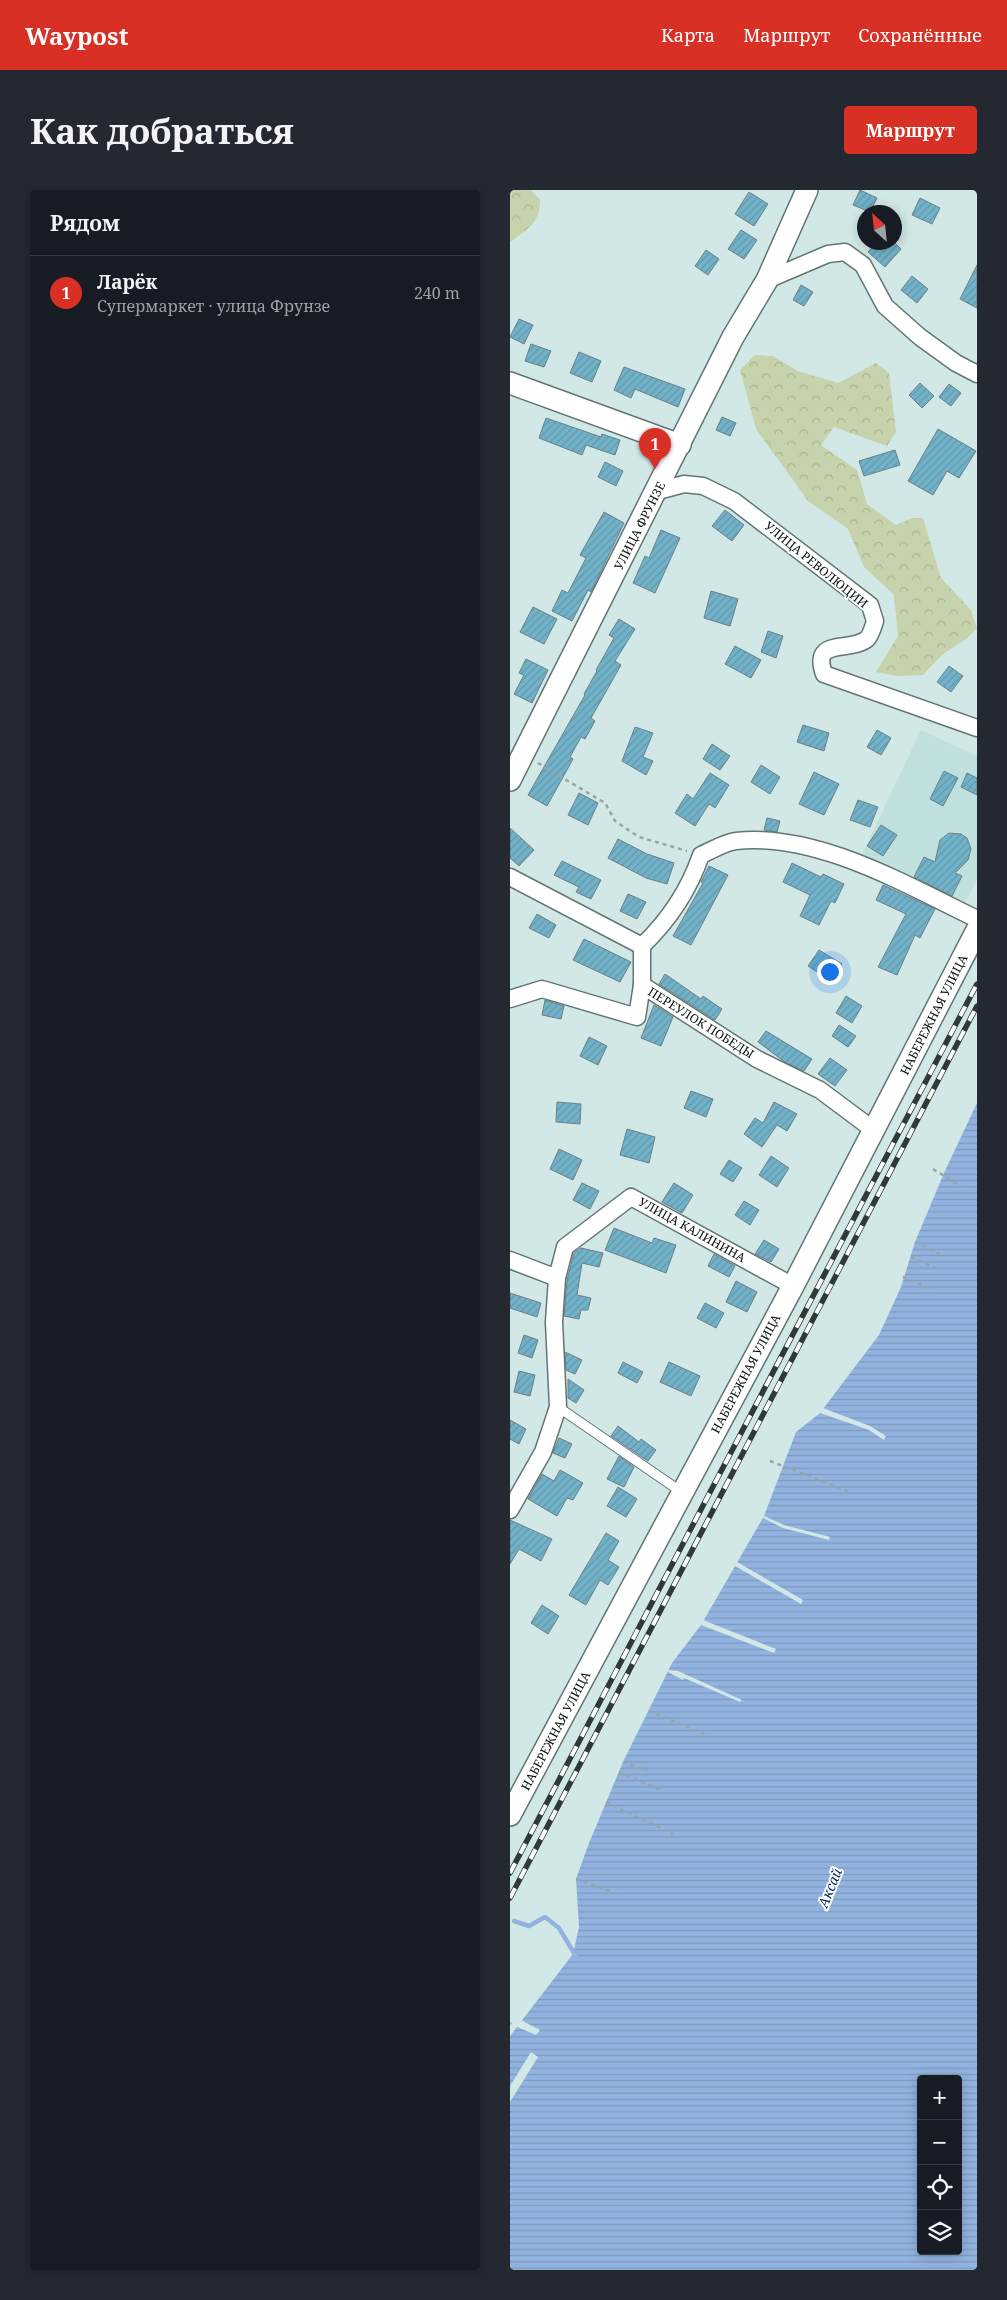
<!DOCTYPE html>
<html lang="ru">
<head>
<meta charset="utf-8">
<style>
  body { margin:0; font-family:"Noto Serif",serif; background:#242831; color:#f1f3f6 }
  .controls { position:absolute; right:15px; bottom:15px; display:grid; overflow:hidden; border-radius:5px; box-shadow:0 2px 12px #0003 }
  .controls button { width:45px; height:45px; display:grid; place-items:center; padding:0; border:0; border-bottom:1px solid #363941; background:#171b24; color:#f1f3f6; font:25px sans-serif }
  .compass { position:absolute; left:347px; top:15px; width:45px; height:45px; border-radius:50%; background:#171b24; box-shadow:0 2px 12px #0003; rotate:333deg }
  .you { position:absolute; left:319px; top:781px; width:18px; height:18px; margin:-12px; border:4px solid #fff; border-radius:50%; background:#1a73e8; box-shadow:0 0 0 8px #1a73e833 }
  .badge { display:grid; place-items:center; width:32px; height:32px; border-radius:50%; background:#d93025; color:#fff; font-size:16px; font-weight:700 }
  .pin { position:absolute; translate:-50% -41px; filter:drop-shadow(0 1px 2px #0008) }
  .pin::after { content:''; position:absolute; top:26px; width:18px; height:15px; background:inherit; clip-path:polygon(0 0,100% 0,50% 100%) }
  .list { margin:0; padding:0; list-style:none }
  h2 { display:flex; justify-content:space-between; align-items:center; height:65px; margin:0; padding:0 20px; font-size:21px }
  h2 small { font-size:16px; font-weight:400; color:#9ea1a6 }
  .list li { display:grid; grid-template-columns:32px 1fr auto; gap:15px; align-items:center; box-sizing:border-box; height:75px; padding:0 20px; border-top:1px solid #363941 }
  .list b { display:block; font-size:19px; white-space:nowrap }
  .list p { margin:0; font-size:16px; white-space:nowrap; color:#9ea1a6 }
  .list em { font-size:16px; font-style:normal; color:#9ea1a6 }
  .icon { flex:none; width:28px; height:28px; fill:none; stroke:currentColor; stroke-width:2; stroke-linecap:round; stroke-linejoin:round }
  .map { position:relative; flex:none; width:467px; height:2080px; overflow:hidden; border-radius:5px }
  header { display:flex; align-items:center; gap:30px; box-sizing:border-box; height:70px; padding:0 25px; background:#d93025; color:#fff }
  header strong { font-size:24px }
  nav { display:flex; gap:28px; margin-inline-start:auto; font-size:18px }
  .intro { display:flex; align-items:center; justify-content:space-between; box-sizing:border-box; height:120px; padding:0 30px }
  h1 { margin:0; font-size:35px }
  .button { padding:12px 22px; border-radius:5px; background:#d93025; color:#fff; font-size:18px; font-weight:700 }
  main { display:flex; gap:30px; padding:0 30px }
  aside { flex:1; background:#171b24; border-radius:5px; box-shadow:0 2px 12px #0003 }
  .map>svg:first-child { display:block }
  .built { fill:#bfe0dc }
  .forest { fill:url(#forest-crowns) }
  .water { fill:url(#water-rules); fill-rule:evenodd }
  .pier { fill:#d1e8e6 }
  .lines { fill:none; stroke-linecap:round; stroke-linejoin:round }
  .stream { stroke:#92b3df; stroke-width:4.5 }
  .building { fill:url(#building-hatch); stroke:#6c7f86 }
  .service-casing { stroke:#617674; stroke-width:11 }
  .minor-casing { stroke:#617674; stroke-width:19 }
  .tertiary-casing { stroke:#617674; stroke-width:24 }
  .path { stroke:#94a6a5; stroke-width:2.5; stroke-dasharray:4 4; stroke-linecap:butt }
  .service { stroke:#fff; stroke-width:9 }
  .minor { stroke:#fff; stroke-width:16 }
  .tertiary { stroke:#fff; stroke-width:21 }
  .rail-casing { stroke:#2e3938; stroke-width:5.5 }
  .rail { stroke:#fff; stroke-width:4; stroke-dasharray:11; stroke-linecap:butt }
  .labels { text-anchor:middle; stroke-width:4; stroke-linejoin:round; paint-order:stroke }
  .street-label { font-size:12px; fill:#091211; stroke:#fff }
  .water-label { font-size:14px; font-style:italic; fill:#00295d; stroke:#fff }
</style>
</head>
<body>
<header>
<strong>Waypost</strong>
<nav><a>Карта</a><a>Маршрут</a><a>Сохранённые</a></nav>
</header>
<div class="intro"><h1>Как добраться</h1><a class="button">Маршрут</a></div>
<main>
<aside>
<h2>Рядом<small></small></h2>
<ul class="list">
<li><span class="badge">1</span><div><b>Ларёк</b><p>Супермаркет · улица Фрунзе</p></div><em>240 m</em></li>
</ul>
</aside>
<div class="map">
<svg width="467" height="2080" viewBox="0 0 467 2080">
  <defs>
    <pattern id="forest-crowns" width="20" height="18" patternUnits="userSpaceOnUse" patternTransform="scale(1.25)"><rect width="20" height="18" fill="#c7d3ac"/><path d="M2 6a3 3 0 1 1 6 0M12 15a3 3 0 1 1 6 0" fill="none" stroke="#aab493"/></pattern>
    <pattern id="water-rules" width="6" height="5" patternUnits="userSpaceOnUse" patternTransform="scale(1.25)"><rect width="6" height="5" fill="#92b3df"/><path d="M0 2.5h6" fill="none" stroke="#7d99be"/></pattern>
    <pattern id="building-hatch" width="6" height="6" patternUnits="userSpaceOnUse" patternTransform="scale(1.25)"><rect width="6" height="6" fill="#72b2c9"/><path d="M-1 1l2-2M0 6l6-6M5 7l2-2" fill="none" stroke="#6198ac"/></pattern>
  </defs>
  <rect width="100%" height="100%" fill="#d1e8e6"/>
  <polygon class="built" points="411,540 467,566 467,689 453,717 350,669"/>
  <g class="forest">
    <path d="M0,0H21L30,10C30,33 18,39 0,52Z"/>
    <polygon points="245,165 263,166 288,181 328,193 366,173 379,183 386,242 377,256 324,237 311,255 347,280 357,314 386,335 402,328 413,328 431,388 461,420 467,438 455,450 433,464 413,485 387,486 366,482 388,446 384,405 354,377 338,339 298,311 246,239 230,180"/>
  </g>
  <path class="water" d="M467,913V2080H0V1846L63,1764L69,1737L66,1689L79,1653L113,1572L162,1473L191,1435L254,1326L286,1242L310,1223L369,1145L391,1097L405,1052L434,983ZM411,1889H448V2061H411Z"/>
  <g class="pier">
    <polygon points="313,1218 360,1236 376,1246 374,1250 359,1240 310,1223"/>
    <polygon points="254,1326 274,1335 320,1347 319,1350 273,1338 253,1328"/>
    <polygon points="227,1372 293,1410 291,1414 225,1376"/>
    <polygon points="193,1430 266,1459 264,1463 191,1435"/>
    <polygon points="159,1480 168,1481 232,1510 230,1512 174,1488 173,1490 158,1482"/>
    <polygon points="10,1830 13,1831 30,1840 26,1845 5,1836"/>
    <polygon points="21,1862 28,1867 0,1912 0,1896"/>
  </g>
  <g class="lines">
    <polyline class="stream" points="4,1731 19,1736 35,1727 49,1738 67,1768"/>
  </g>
  <g class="building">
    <polygon points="350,0 367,8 360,22 343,15"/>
    <polygon points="239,2 258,14 244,36 225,24"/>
    <polygon points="410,8 430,18 422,34 402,25"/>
    <polygon points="231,40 247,50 234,69 218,59"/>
    <polygon points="367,52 384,52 391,59 375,77 358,62"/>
    <polygon points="196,60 209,69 198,85 185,76"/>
    <polygon points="467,75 467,118 450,109"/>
    <polygon points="402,86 418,99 407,113 391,100"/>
    <polygon points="291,95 303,102 294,116 283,110"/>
    <polygon points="9,129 23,135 14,154 0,147"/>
    <polygon points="21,154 41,161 34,177 15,171"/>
    <polygon points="69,162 91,171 82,192 60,183"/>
    <polygon points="114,177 175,199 168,217 125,199 121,208 104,200"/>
    <polygon points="410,193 424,206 412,218 399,205"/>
    <polygon points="439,194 451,203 441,216 429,207"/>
    <polygon points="212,227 226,233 220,246 206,240"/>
    <polygon points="36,228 91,247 92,244 110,250 105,265 76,255 72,265 29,248"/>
    <polygon points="428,239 466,261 449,288 437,281 423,305 398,291"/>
    <polygon points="385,260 390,275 354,286 349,271"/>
    <polygon points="95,272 113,281 106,296 88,287"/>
    <polygon points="215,320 234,335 222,351 202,336"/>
    <polygon points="94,322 114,333 81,402 78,400 62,431 42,421 52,400 58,403 76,368 70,365"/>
    <polygon points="151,340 170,348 145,403 123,393 135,366 139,368"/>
    <polygon points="201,401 228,409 220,436 194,428"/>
    <polygon points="23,417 47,429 34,454 10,442"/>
    <polygon points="109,429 125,439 105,471 111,475 81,528 85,531 75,549 71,547 60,567 63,569 37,616 18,605 75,505 74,504 87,481 86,480 104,448 99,445"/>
    <polygon points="258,441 273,446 266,468 251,462"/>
    <polygon points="225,456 251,470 241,488 215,474"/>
    <polygon points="16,469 38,480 22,513 4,504 14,485 9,483"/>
    <polygon points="439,476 453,486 441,502 427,492"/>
    <polygon points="293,535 319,543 314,561 287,552"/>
    <polygon points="125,537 143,543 133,567 143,571 136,585 112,571"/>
    <polygon points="367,540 381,548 371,565 357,557"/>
    <polygon points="202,554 220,566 210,580 193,569"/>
    <polygon points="251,575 270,587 260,604 241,592"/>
    <polygon points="434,581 448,588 433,616 420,609"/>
    <polygon points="304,582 329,594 314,625 289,614"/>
    <polygon points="200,583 219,595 205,618 199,614 185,636 165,623 177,604 183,609"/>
    <polygon points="457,583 467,588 467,605 451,597"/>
    <polygon points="69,603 88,613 78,635 58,625"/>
    <polygon points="348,610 368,617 360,637 340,630"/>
    <polygon points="257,628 270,631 267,642 254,640"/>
    <polygon points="371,635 387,645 373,666 357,656"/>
    <polygon points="0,638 24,660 9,676 0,668"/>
    <polygon points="439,643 451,644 457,648 461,659 458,670 445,683 452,686 442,706 404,687 414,667 425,672 430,650"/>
    <polygon points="108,649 137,664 164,673 157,694 136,688 98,668"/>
    <polygon points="52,671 91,690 81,709 66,702 69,697 44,685"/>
    <polygon points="282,673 311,687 313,684 334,694 325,713 321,711 309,735 290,726 300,705 273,692"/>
    <polygon points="199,676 218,685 181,755 163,746 193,693 191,692"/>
    <polygon points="373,695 425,719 410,748 405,745 387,785 368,777 396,724 366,710"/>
    <polygon points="118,704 136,712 127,729 110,721"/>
    <polygon points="27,724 46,735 39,748 19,738"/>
    <polygon points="74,749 121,772 110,792 63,770"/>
    <polygon points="309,760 332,774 321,791 298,776"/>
    <polygon points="155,784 191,809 193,806 212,819 205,830 149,794"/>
    <polygon points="336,806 352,816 342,833 326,823"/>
    <polygon points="35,810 54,816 51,829 32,825"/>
    <polygon points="144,815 163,827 151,856 131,848"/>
    <polygon points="329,835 346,846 338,857 322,846"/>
    <polygon points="256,841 302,869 294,881 275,872 248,852"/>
    <polygon points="79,847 97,856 88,875 70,866"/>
    <polygon points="320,868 337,880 325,896 308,884"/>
    <polygon points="181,901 203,909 196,927 174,918"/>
    <polygon points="47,912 71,914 70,934 46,932"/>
    <polygon points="264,912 287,924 277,941 267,935 252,957 234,944 245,928 253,933"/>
    <polygon points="117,939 145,947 139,973 110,965"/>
    <polygon points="49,959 72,970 63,990 40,979"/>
    <polygon points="261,966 279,978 267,997 249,985"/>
    <polygon points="219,970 232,978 223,992 210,984"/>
    <polygon points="72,993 89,1001 80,1019 63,1010"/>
    <polygon points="164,993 183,1005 172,1023 152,1012"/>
    <polygon points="234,1011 249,1020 240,1035 225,1025"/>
    <polygon points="104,1038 142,1053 144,1048 166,1055 156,1083 95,1060"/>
    <polygon points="254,1050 269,1059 261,1072 245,1064"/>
    <polygon points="71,1058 93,1063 89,1077 72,1073 67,1105 81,1108 78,1120 71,1120 69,1129 54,1126 57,1090 64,1063"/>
    <polygon points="204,1064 225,1076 219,1087 198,1076"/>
    <polygon points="226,1091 247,1102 237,1122 216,1112"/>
    <polygon points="0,1103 31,1113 27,1127 0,1118"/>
    <polygon points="195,1113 214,1123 206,1138 187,1128"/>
    <polygon points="14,1145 28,1150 22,1168 8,1163"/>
    <polygon points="55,1162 72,1170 65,1184 56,1180"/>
    <polygon points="113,1172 133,1182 127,1193 108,1183"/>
    <polygon points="159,1172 190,1186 181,1206 150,1192"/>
    <polygon points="9,1181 25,1185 20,1206 4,1202"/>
    <polygon points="58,1189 74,1200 66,1213 58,1208"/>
    <polygon points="0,1230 16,1239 9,1254 0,1249"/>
    <polygon points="108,1236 129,1252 131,1249 146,1260 138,1271 101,1246"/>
    <polygon points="49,1248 62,1254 55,1268 43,1263"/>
    <polygon points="109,1266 124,1277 114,1297 97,1289"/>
    <polygon points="50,1280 73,1293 63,1310 57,1308 47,1326 18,1309 32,1284 44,1291"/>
    <polygon points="108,1297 127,1309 116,1327 97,1316"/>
    <polygon points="0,1330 42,1349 31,1371 9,1359 0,1374"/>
    <polygon points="96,1343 109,1351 98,1370 109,1377 98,1395 90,1390 76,1415 59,1405"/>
    <polygon points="32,1415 49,1426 38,1444 21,1433"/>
  </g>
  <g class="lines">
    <g class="service-casing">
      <polyline id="service" points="48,1217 173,1303"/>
    </g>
    <g class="minor-casing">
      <g id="minor">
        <polyline points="257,90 318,64 335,62 353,75 375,116 410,147 446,173 467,184"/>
        <path d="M148,301L174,294L193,296L224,311L360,415L365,431C363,437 361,445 357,449C339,463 301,447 314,484L467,538"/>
        <polyline points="0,687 132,756"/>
        <path d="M132,756C158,731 179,700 191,665C201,661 215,652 226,651C307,642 396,695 467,729"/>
        <polyline points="132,756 132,795"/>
        <polyline points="0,809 32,799 127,827 132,795 247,869 310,900 365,941"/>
        <polyline points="0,1070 47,1088 55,1057 121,1007 283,1096"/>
        <polyline points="0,1320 33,1262 48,1217 44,1132 47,1088"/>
      </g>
    </g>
    <g class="tertiary-casing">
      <g id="tertiary">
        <polyline points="0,193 170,255"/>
        <polyline points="0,590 223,147 257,90 297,0"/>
        <polyline points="0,1625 283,1096 467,740"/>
      </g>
    </g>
    <g class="path">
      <polyline points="28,573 95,613 105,631 129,647 177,661"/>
      <polyline points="423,979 451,996"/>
      <polyline points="405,1052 430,1064"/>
      <polyline points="401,1067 424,1077"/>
      <polyline points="393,1087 419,1098"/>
      <polyline points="260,1271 340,1302"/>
      <polyline points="139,1521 199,1546"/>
      <polyline points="113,1572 137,1581"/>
      <polyline points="109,1582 151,1600"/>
      <polyline points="96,1612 163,1644"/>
      <polyline points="66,1689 111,1705"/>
      <polyline points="0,1833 1,1834"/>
    </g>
    <use href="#service" class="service"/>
    <use href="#minor" class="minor"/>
    <use href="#tertiary" class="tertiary"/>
    <g class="rail-casing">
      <g id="rail">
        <polyline points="0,1683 467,794"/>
        <polyline points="0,1708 467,816"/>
      </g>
    </g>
    <use href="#rail" class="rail"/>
  </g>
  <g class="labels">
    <g class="street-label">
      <text transform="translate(130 336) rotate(-63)" y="4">УЛИЦА ФРУНЗЕ</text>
      <text transform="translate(306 375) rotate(39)" y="4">УЛИЦА РЕВОЛЮЦИИ</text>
      <text transform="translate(424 825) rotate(-63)" y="4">НАБЕРЕЖНАЯ УЛИЦА</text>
      <text transform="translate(191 833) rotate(32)" y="4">ПЕРЕУЛОК ПОБЕДЫ</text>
      <text transform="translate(182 1040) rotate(29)" y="4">УЛИЦА КАЛИНИНА</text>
      <text transform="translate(236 1184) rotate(-62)" y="4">НАБЕРЕЖНАЯ УЛИЦА</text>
      <text transform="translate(46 1541) rotate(-62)" y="4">НАБЕРЕЖНАЯ УЛИЦА</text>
    </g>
    <g class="water-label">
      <text transform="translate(320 1698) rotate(-68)" y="5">Аксай</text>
    </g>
  </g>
</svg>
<div class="controls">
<button>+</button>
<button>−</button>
<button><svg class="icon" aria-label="locate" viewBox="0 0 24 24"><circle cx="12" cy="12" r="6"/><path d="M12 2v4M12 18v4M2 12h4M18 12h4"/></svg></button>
<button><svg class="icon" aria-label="layers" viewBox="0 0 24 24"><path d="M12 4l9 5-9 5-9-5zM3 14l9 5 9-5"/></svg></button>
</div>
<svg class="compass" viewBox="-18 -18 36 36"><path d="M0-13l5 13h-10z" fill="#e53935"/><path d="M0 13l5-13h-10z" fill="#9ea1a6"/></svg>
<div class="you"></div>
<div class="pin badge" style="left:145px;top:279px">1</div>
</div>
</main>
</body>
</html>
